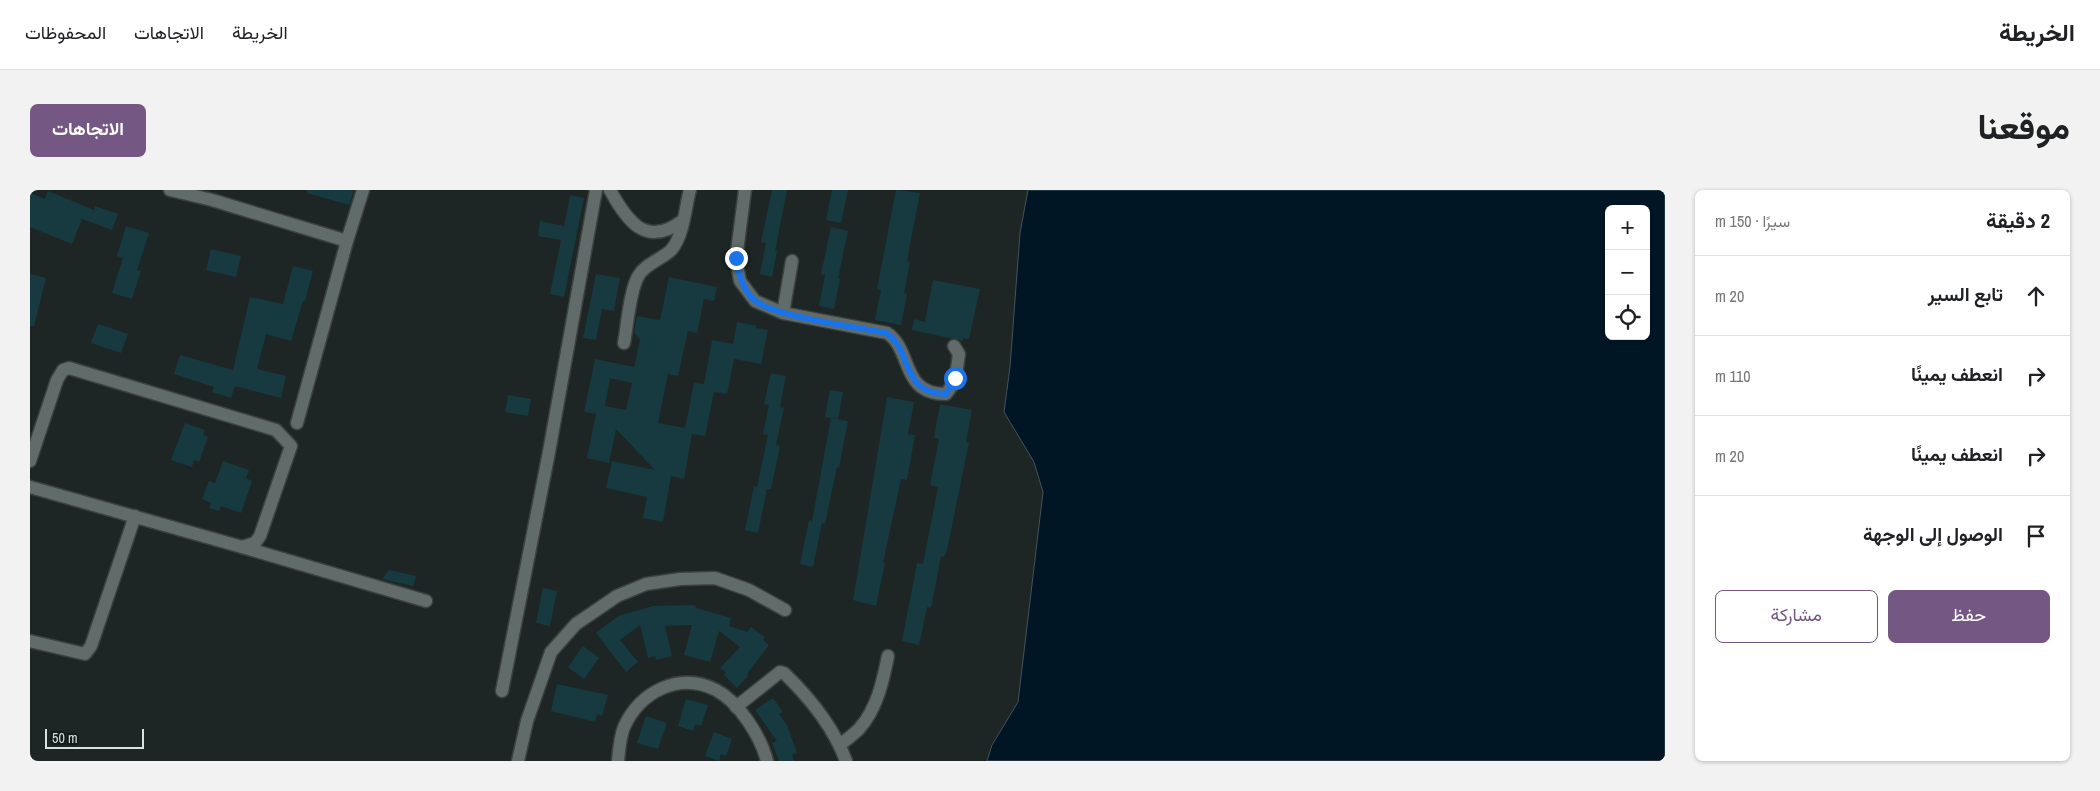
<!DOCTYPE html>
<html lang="ar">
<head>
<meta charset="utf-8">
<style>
  body { margin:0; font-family:"Archivo Narrow",Vazirmatn,sans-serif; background:#f2f2f2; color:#202124; direction:rtl }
  .controls { position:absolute; right:15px; top:15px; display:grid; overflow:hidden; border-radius:8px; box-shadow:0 1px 4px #0004 }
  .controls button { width:45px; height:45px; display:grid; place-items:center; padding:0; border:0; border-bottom:1px solid #e0e0e0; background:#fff; color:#202124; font:25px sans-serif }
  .scale { position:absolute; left:15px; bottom:12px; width:99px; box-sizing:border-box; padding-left:5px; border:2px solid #dbe0df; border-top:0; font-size:14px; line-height:18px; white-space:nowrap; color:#dbe0df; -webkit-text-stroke:4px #141c1b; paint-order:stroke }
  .stop { position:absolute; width:15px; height:15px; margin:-11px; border:4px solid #1a73e8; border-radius:50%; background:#fff }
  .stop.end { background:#1a73e8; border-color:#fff; box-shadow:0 1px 5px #0008 }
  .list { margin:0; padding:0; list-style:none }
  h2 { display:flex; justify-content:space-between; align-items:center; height:65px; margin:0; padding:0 20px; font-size:21px }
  h2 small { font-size:16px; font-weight:400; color:#757577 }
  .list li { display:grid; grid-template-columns:32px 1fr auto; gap:15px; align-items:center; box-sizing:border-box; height:80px; padding:0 20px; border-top:1px solid #e0e0e0 }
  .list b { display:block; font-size:19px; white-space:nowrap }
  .list em { font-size:16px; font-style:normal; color:#757577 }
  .actions { display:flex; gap:10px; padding:15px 20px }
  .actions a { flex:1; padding:11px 0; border:1px solid #745782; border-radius:8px; text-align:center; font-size:18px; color:#745782 }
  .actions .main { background:#745782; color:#fff }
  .icon { flex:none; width:28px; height:28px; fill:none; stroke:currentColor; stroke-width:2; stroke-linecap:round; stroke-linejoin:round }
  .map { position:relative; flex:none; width:1635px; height:571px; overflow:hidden; direction:ltr; border-radius:8px }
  header { display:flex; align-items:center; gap:30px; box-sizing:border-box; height:70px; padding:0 25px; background:#fff; border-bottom:1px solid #e0e0e0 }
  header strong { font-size:24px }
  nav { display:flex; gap:28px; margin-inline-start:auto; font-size:18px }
  .intro { display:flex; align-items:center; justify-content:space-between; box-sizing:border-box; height:120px; padding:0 30px }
  h1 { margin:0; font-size:35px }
  .button { padding:12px 22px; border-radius:8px; background:#745782; color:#fff; font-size:18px; font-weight:700 }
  main { display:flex; gap:30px; padding:0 30px }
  aside { flex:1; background:#fff; border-radius:8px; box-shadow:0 1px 4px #0004 }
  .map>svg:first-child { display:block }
  .water { fill:#001624; stroke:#42535c; fill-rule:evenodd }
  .building { fill:#163a3f; fill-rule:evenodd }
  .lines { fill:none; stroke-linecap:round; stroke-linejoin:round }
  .minor-casing { stroke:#3a413f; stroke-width:15 }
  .minor { stroke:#616b69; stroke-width:12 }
  .route { stroke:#1a73e8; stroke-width:6 }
</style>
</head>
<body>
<header>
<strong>الخريطة</strong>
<nav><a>الخريطة</a><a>الاتجاهات</a><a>المحفوظات</a></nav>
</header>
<div class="intro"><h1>موقعنا</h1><a class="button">الاتجاهات</a></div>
<main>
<aside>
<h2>2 دقيقة<small>سيرًا · 150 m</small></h2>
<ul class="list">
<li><svg class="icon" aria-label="ahead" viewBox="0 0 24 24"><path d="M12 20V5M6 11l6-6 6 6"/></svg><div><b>تابع السير</b></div><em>20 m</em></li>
<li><svg class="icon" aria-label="right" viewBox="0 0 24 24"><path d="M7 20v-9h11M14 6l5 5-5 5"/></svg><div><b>انعطف يمينًا</b></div><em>110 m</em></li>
<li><svg class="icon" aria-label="right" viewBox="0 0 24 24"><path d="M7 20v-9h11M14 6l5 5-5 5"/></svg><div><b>انعطف يمينًا</b></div><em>20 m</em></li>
<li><svg class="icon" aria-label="arrive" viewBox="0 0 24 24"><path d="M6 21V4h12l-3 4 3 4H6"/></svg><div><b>الوصول إلى الوجهة</b></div></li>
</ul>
<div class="actions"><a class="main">حفظ</a><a>مشاركة</a></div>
</aside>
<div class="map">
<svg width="1635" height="571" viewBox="0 0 1635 571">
  <rect width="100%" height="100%" fill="#1d2624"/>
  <path class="water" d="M998,0H1635V571H957L962,555L988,512L1013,302L1004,272L974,222L980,177L990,43ZM1579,19H1616V146H1579Z"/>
  <g class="building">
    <polygon points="277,0 324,0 319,15 277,3"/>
    <polygon points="742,0 757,0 745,61 747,61 742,87 730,84 736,53 731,52"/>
    <polygon points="802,0 818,0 811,33 796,30"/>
    <polygon points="866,0 890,3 877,71 880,72 874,103 877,104 871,135 845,130 851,100 847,99"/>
    <polygon points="18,1 64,20 65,16 88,24 82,40 52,29 42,54 0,37 0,3 15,9"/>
    <polygon points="540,5 554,8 534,107 520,104 531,50 508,46 510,31 534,36"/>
    <polygon points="96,36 119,43 107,80 111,81 102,109 82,103 93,68 87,66"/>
    <polygon points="801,37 818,41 808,88 810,89 804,119 789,116 795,85 791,84"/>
    <polygon points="181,59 211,66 206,87 176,80"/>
    <polygon points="263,76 283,81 275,111 273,111 261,151 236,144 227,179 256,186 251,208 205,196 201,208 182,202 184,197 144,184 150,165 203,180 220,107 253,114"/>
    <polygon points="0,84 16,88 4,136 0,136"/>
    <polygon points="566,84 590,88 584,121 572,119 566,150 553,148"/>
    <path d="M639,87L687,97L684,111L674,109L667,143L658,141L648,186L638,184L628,233L655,238L664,193L674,194L682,150L703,154L707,132L727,136L726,138L738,140L731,174L704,169L697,204L684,202L675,246L662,244L654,289L641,286L633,332L613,328L617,307L576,298L582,271L625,280L586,239L579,273L557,268L566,224L554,222L565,169L604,177L610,150L604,142L607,126L630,130ZM580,188L602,193L596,220L575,216Z"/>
    <polygon points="903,90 950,99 939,149 933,148 933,151 882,140 884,129 895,132"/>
    <polygon points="68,134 98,144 91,163 61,153"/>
    <polygon points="741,183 756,186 750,217 754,218 746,255 750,256 741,299 737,299 728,343 715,340 724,296 727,297 738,245 733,244 739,215 734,214"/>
    <polygon points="800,200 813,202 808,229 795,227"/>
    <polygon points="478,205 501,209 498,226 475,222"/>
    <polygon points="857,207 884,212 878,244 885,245 877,290 871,289 853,373 855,373 846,416 823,410"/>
    <polygon points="910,214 942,220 936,252 939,252 917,360 914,367 911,366 901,418 897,417 889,455 872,451 887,373 893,374 908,297 900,295 909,249 904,248"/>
    <polygon points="801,228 818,231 809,278 807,277 795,334 792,333 783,377 770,374 779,330 782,331"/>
    <polygon points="155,233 175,240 173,245 178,247 169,272 164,270 162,277 141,270"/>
    <polygon points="193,271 219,280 216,288 222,291 211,323 191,316 189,321 179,318 181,313 172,309 179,291 185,293"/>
    <polygon points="359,380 386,386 383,396 352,389"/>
    <polygon points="513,398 527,401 520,436 506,433"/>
    <polygon points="665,415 666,418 701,428 699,436 717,442 721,437 735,447 733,450 739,455 717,484 718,486 707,498 694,485 696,483 690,478 710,457 689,441 680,472 654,465 662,435 635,436 642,466 626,470 625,466 618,468 610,435 590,450 608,472 596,482 566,443 588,426 623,416"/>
    <polygon points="553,456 569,468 554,489 538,477"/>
    <polygon points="527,494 578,505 572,526 567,524 565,532 521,521"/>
    <polygon points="743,508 753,522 749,524 757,535 767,563 762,565 764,571 749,571 742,553 747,551 725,520"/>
    <polygon points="656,509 678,515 671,536 665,534 663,541 648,536"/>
    <polygon points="616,526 637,533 628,559 607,553"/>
    <polygon points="684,542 702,549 696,566 691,564 689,571 675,566"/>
  </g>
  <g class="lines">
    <g class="minor-casing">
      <g id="minor">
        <polyline points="140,0 182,10 317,51"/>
        <path d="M580,0C597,31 616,58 652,31"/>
        <path d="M715,0L706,69L710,91L725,111L753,123L857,143C883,160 870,204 916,204C926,192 927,179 929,164L924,156"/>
        <polyline points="753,123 762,71"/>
        <path d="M594,153C597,137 600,98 609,85C616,73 633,69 642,59C654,44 655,18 660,0"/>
        <polyline points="267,233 317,51 333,0"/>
        <polyline points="0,271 27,190 33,180 39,178 246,240 261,256 230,346 225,353 212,357 0,297"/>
        <polyline points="212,357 396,411"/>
        <polyline points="0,451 55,464 61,456 105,326"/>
        <polyline points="472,501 519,262 566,0"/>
        <path d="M706,517L750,482L754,483C780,508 804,538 816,571"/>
        <path d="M811,554C817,549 823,545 829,539C847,519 853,491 858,466"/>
        <polyline points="488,571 497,531 521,462 546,434 587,406 616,394 650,389 685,388 719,400 755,420"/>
        <path d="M588,571C589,560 590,547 594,537C610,502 649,481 686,500C709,512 731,547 737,571"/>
      </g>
    </g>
    <use href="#minor" class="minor"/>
  </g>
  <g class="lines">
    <path class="route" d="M706,68C709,84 712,99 724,110C744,127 828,137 856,143C883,160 870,204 916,204L925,188"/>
  </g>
</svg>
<div class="controls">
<button>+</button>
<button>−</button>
<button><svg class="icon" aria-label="locate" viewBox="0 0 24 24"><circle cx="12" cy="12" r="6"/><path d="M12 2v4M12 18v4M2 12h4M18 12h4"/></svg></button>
</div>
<div class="scale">50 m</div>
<div class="stop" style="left:925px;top:188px"></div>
<div class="stop end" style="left:706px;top:68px"></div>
</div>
</main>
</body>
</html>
